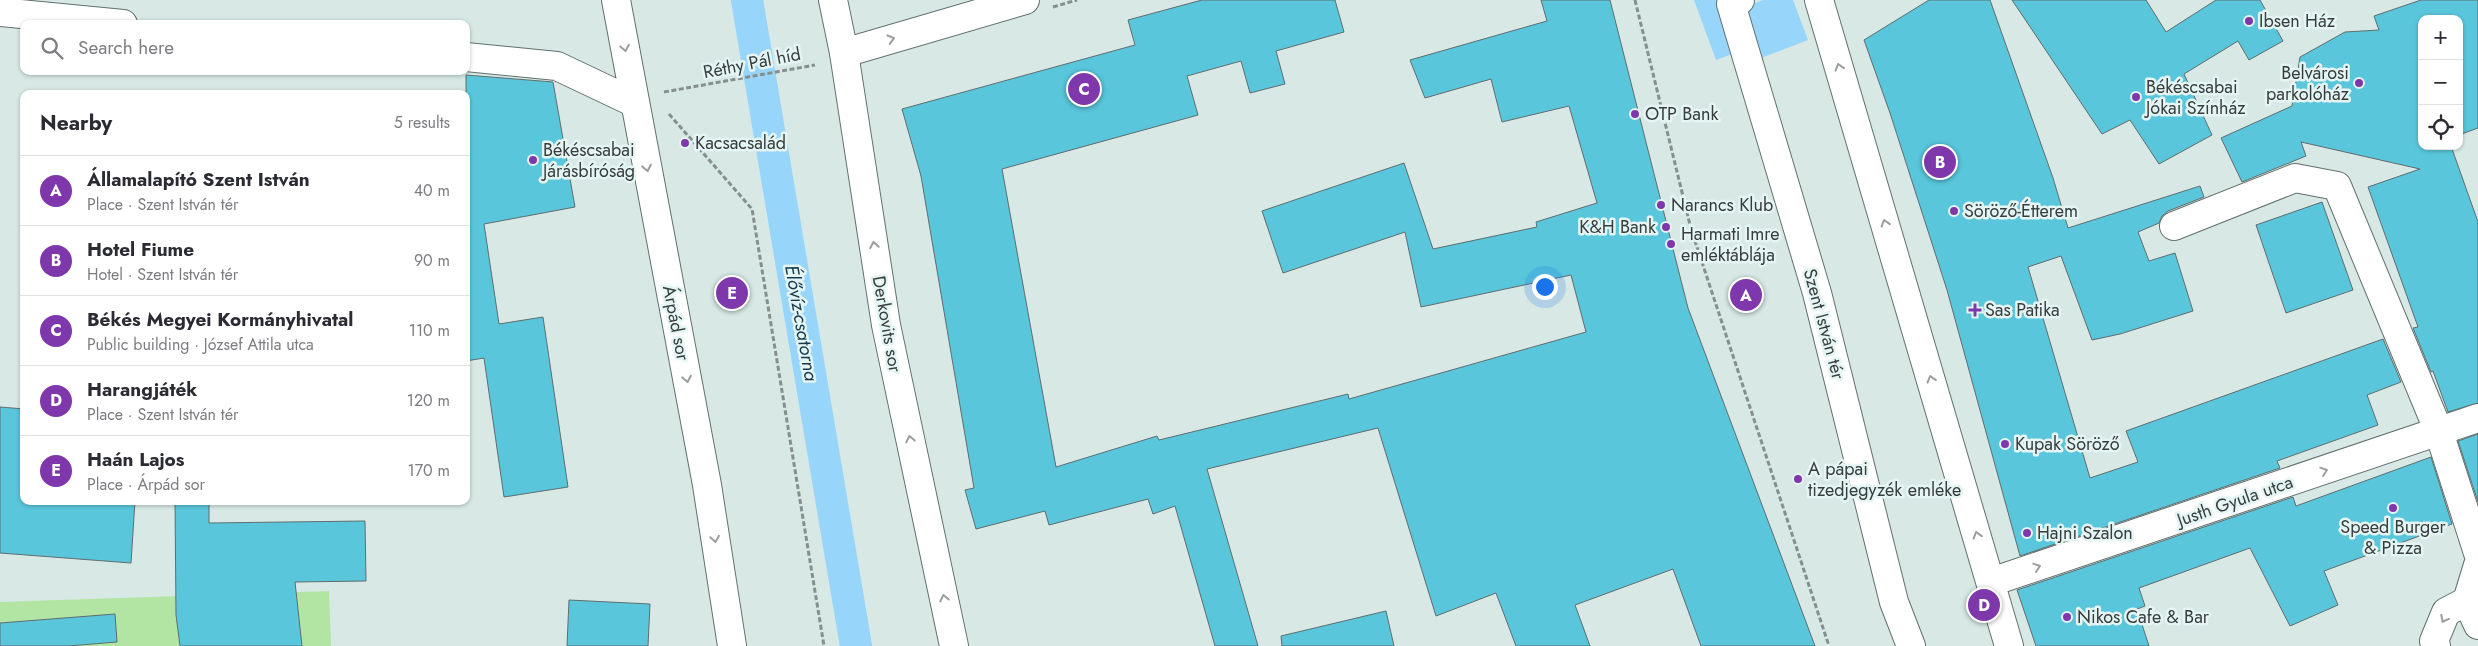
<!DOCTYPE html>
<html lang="en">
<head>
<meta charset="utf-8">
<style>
  body { margin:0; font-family:Jost,sans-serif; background:#f2f2f3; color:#2b2b33 }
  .controls { position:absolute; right:15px; top:15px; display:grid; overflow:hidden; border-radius:10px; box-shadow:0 1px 4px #0004 }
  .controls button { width:45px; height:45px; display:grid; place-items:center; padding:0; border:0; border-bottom:1px solid #e1e1e2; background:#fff; color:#2b2b33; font:25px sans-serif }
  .you { position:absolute; left:1544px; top:286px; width:18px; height:18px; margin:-12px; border:4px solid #fff; border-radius:50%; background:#1a73e8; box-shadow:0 0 0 8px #1a73e833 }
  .badge { display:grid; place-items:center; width:32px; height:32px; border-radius:50%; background:#7f38ab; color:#fff; font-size:16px; font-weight:700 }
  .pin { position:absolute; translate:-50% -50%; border:2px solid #fff; box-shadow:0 1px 5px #0006 }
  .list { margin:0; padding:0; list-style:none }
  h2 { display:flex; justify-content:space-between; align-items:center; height:65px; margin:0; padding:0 20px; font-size:21px }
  h2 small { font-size:16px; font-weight:400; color:#7c7c81 }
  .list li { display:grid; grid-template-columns:32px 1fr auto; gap:15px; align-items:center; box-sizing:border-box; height:70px; padding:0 20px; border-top:1px solid #e1e1e2 }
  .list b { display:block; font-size:19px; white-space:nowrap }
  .list p { margin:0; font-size:16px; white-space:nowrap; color:#7c7c81 }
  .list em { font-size:16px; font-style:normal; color:#7c7c81 }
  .icon { flex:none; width:28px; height:28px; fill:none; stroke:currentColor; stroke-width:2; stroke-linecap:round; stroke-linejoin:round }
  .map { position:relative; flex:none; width:2478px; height:646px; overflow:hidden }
  .search { position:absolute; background:#fff; box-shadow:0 1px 4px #0004; left:20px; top:20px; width:450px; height:55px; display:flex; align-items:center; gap:12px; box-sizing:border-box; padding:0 18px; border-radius:10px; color:#7c7c81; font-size:19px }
  .panel { position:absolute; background:#fff; box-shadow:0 1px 4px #0004; left:20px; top:90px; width:450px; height:415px; border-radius:10px }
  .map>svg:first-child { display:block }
  .green { fill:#b2e4a4 }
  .water { fill:#97d5fb }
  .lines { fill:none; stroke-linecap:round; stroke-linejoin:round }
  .canal { stroke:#97d5fb; stroke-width:32 }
  .building { fill:#59c6db; stroke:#5f6d70 }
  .minor-casing { stroke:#62706e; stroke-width:30 }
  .path { stroke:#85908e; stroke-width:3; stroke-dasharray:5 2.5; stroke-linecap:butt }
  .minor { stroke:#fff; stroke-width:28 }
  .oneway { stroke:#9b9e9e }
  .poi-dot { fill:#7f38ab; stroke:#e4f5f3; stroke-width:2 }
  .labels { text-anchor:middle; stroke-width:5; stroke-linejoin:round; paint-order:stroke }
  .poi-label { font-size:18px; fill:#373d3c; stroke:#e4f5f3; text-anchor:start }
  .street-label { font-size:18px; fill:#373d3c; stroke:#e4f5f3 }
  .water-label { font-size:19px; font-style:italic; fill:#173a4e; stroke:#e4f5f3 }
</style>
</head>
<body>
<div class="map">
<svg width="2478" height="646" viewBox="0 0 2478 646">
  <rect width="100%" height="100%" fill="#d7e8e5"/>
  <polygon class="green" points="329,591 331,646 0,646 0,602"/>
  <polygon class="water" points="1694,0 1745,0 1747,6 1763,0 1793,0 1808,40 1748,63 1743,50 1716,60"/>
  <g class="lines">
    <polyline class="canal" points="747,0 856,646"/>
  </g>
  <g class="building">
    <polygon points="1202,0 1335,0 1344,32 1276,51 1285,84 1250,93 1241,61 1187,76 1198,115 1002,169 1056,467 1157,436 1159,440 1348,394 1349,399 1586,332 1571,275 1421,307 1405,232 1283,273 1262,211 1404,163 1433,249 1537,227 1536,222 1597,203 1569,106 1502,122 1491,79 1425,98 1410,60 1547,21 1541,0 1610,0 1688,308 1815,646 1701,646 1673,569 1575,605 1590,646 1516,646 1496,593 1436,616 1378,428 1207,469 1258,646 1215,646 1175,506 1153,514 1148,499 1049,525 1045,511 976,529 965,490 974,488 921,176 902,109 1135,45 1128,20"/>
    <polygon points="1929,0 1990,0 2053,178 2068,228 2200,186 2204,197 2168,211 2162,216 2159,223 2138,232 2149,261 2175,253 2193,311 2120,334 2092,340 2061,256 2028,267 2090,478 2138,462 2126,431 2383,339 2401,382 2367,395 2378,425 2277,461 2280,468 2020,556 1947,290 1890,113 1864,40"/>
    <polygon points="2012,0 2146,0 2166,32 2216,0 2260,0 2283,41 2249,60 2238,41 2184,74 2212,135 2159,164 2130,120 2102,134"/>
    <polygon points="2421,0 2478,0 2478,128 2459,135 2459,19 2422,19 2422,146 2451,146 2478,222 2478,403 2448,412 2433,371 2431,372 2413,328 2418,327 2368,187 2420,169 2301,142 2306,156 2242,182 2221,138 2292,106 2300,57 2345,32 2379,30 2374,16"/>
    <polygon points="466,75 553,82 575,207 484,224 499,324 543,317 568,487 504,497 484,358 466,361"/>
    <polygon points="2322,202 2353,290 2286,313 2256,225"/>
    <polygon points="0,407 24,409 24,501 135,501 131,563 0,553"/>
    <polygon points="2478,434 2478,502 2458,441"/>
    <polygon points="2431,457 2452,524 2324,571 2338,605 2290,626 2250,548 2139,588 2145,606 2137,609 2149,646 2036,646 2017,590 2293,497 2296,506"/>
    <polygon points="175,501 209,501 209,523 365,521 366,581 295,582 302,646 180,646 176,615"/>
    <polygon points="569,600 650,604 648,646 567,646"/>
    <polygon points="1386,611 1394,646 1282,646 1281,636"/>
    <polygon points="115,614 117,642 68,646 0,646 0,623"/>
  </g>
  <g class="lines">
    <g class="minor-casing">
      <g id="minor">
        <polyline points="616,0 707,485 732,646"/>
        <polyline points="833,0 844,53 886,325 954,646"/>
        <polyline points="1740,0 1731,4 1817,293 1894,602 1911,646"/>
        <polyline points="1819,0 2009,646"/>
        <polyline points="0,12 123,24"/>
        <polyline points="844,53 1025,0"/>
        <polyline points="466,57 557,66 635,103"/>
        <polyline points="2174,226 2295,178 2337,186 2439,432 2478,553"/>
        <polyline points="2478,565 2467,601 2478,625"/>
        <polyline points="1991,582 2478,418"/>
        <polyline points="2436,646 2434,641 2446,612 2467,601"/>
      </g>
    </g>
    <g class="path">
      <polyline points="1635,0 1691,229 1829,646"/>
      <polyline points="1053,7 1077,0"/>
      <polyline points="664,92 815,65"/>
      <polyline points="669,114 752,209 824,646"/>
    </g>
    <use href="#minor" class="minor"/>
  </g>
  <defs><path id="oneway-chevron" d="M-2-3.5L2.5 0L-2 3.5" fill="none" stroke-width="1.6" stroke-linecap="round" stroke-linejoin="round" transform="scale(1.25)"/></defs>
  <g class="oneway">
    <use href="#oneway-chevron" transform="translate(891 39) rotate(-16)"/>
    <use href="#oneway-chevron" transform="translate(625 48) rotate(79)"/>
    <use href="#oneway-chevron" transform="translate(1839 67) rotate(-107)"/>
    <use href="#oneway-chevron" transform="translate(647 168) rotate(79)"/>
    <use href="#oneway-chevron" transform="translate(1885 223) rotate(-107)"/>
    <use href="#oneway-chevron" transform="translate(874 245) rotate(-99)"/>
    <use href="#oneway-chevron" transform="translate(687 379) rotate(79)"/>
    <use href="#oneway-chevron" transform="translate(1931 379) rotate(-107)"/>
    <use href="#oneway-chevron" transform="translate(910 439) rotate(-102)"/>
    <use href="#oneway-chevron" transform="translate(2324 471) rotate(-19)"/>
    <use href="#oneway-chevron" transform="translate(1977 535) rotate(-107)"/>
    <use href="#oneway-chevron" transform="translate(715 539) rotate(81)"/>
    <use href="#oneway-chevron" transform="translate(2037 567) rotate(-19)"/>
    <use href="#oneway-chevron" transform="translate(944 598) rotate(-102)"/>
    <use href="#oneway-chevron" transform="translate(2444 619) rotate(118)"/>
  </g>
  <g class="poi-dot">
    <circle cx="2249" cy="21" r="5"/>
    <circle cx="2359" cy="83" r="5"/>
    <circle cx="2136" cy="97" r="5"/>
    <circle cx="1635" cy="114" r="5"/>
    <circle cx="685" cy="143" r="5"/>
    <circle cx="533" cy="160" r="5"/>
    <circle cx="1661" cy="205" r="5"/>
    <circle cx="1954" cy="211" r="5"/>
    <circle cx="1666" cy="227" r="5"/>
    <circle cx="1671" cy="244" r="5"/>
    <path d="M1972.5 302.5h5v5h5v5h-5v5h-5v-5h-5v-5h5z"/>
    <circle cx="2005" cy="444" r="5"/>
    <circle cx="1798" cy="479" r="5"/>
    <circle cx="2393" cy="508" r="5"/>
    <circle cx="2027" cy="533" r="5"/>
    <circle cx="2067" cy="617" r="5"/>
  </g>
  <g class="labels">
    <g class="poi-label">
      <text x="2259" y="27">Ibsen Ház</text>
      <text x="2349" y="79" text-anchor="end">Belvárosi<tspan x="2349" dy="21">parkolóház</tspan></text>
      <text x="2146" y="93">Békéscsabai<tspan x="2146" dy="21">Jókai Színház</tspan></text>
      <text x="1645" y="120">OTP Bank</text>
      <text x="695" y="149">Kacsacsalád</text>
      <text x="543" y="156">Békéscsabai<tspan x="543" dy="21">Járásbíróság</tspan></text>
      <text x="1671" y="211">Narancs Klub</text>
      <text x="1964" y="217">Söröző-Étterem</text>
      <text x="1656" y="233" text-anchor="end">K&amp;H Bank</text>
      <text x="1681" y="240">Harmati Imre<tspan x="1681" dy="21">emléktáblája</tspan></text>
      <text x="1985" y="316">Sas Patika</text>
      <text x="2015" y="450">Kupak Söröző</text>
      <text x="1808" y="475">A pápai<tspan x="1808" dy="21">tizedjegyzék emléke</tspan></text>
      <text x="2393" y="533" text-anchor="middle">Speed Burger<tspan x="2393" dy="21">&amp; Pizza</tspan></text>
      <text x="2037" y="539">Hajni Szalon</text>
      <text x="2077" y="623">Nikos Cafe &amp; Bar</text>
    </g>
    <g class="street-label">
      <text transform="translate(752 63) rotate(-11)" y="6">Réthy Pál híd</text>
      <text transform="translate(676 323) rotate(79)" y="6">Árpád sor</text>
      <text transform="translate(887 324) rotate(80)" y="6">Derkovits sor</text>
      <text transform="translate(1824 324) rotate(75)" y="6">Szent István tér</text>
      <text transform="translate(2235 501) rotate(-19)" y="6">Justh Gyula utca</text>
    </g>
    <g class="water-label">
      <text transform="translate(802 323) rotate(80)" y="7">Élővíz-csatorna</text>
    </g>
  </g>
</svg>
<div class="controls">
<button>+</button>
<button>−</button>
<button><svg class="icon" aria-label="locate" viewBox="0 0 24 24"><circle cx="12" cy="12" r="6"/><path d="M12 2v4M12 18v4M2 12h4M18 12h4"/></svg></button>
</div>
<div class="you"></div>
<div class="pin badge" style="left:1746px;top:295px">A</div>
<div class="pin badge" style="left:1940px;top:162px">B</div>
<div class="pin badge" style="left:1084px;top:89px">C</div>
<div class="pin badge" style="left:1984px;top:605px">D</div>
<div class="pin badge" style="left:732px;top:293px">E</div>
<div class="search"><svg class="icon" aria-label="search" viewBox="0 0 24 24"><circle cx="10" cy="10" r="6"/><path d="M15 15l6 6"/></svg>Search here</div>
<section class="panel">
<h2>Nearby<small>5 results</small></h2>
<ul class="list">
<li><span class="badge">A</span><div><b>Államalapító Szent István</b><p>Place · Szent István tér</p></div><em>40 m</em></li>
<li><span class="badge">B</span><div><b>Hotel Fiume</b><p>Hotel · Szent István tér</p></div><em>90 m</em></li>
<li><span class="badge">C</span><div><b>Békés Megyei Kormányhivatal</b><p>Public building · József Attila utca</p></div><em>110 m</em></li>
<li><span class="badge">D</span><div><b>Harangjáték</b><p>Place · Szent István tér</p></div><em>120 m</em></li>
<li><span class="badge">E</span><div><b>Haán Lajos</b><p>Place · Árpád sor</p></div><em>170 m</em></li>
</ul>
</section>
</div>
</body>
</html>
